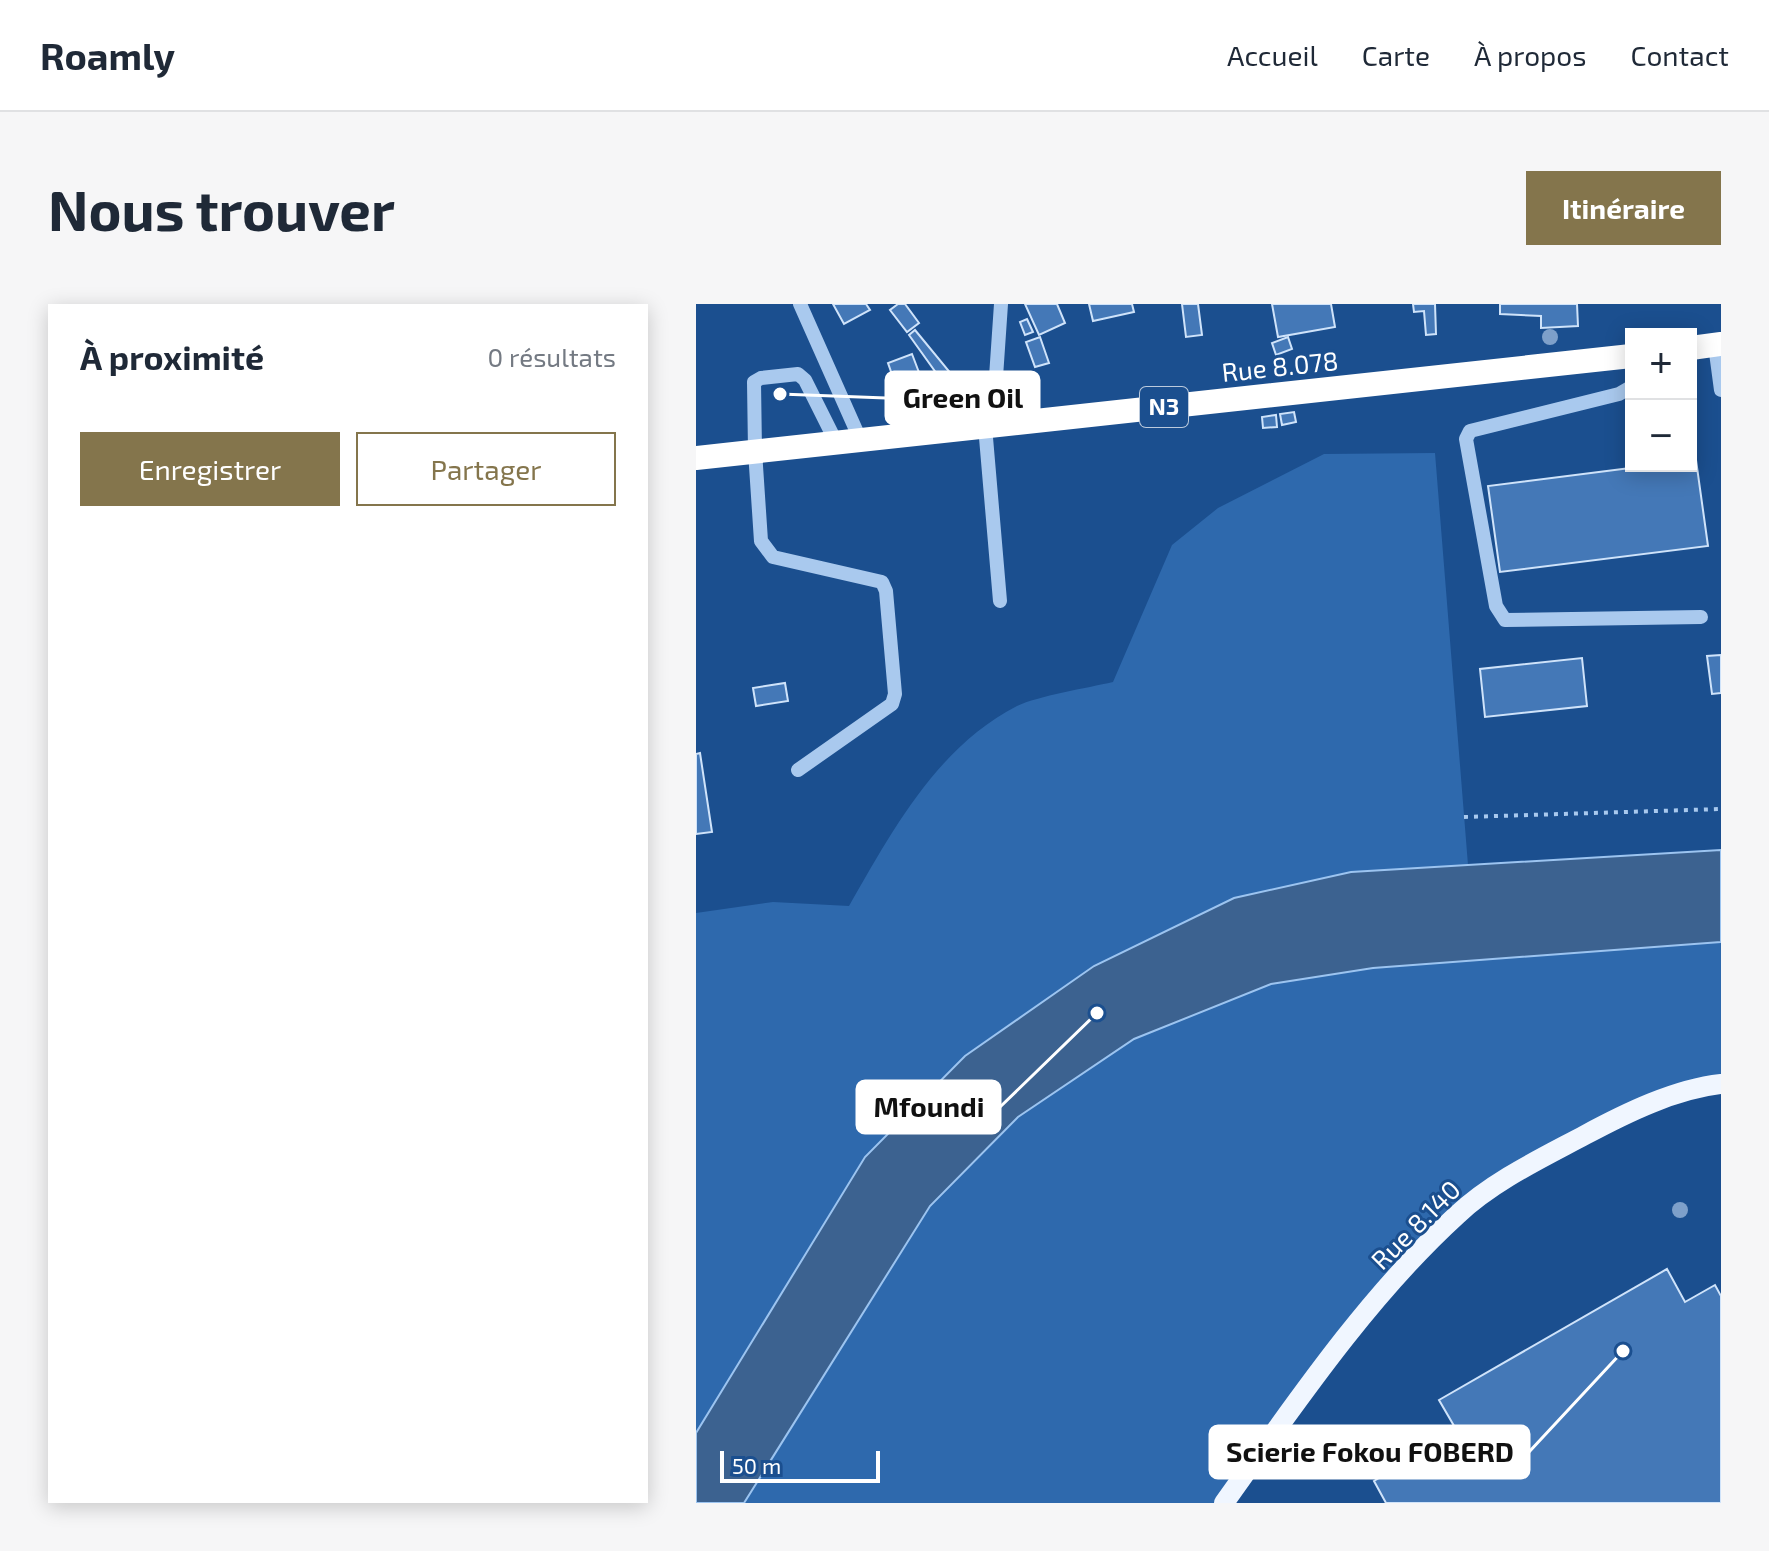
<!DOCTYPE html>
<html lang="fr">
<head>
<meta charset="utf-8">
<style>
  body { margin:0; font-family:"Exo 2",sans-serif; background:#f6f6f7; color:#1f2937 }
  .controls { position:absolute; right:24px; top:24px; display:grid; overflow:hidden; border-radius:0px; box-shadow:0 4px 20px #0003 }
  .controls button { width:72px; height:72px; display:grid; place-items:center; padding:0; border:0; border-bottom:2px solid #e0e1e3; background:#fff; color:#1f2937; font:40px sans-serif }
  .scale { position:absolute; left:24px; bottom:20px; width:160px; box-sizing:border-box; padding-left:8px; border:4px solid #fff; border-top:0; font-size:22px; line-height:28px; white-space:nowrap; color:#fff; -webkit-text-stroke:6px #1b4f8f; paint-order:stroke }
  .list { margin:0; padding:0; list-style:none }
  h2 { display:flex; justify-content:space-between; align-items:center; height:104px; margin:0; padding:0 32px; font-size:34px }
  h2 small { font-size:26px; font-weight:400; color:#747a83 }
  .actions { display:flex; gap:16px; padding:24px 32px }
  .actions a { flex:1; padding:18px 0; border:2px solid #84754c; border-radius:0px; text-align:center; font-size:28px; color:#84754c }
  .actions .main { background:#84754c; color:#fff }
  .map { position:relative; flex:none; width:1025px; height:1199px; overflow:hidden; border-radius:0px }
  header { display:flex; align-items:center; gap:48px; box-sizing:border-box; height:112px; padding:0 40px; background:#fff; border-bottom:2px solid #e0e1e3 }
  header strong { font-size:38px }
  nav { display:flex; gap:44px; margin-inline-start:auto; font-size:28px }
  .intro { display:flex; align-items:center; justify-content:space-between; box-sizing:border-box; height:192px; padding:0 48px }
  h1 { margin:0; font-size:56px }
  .button { padding:20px 36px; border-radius:0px; background:#84754c; color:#fff; font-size:28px; font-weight:700 }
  main { display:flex; gap:48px; padding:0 48px }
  aside { flex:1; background:#fff; border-radius:0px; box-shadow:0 4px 20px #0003 }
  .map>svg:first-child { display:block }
  .green { fill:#2e69ad }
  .water { fill:#3c6290; stroke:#9cc4f0; stroke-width:2 }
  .building { fill:#4478b7; stroke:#cfe3fa; stroke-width:2 }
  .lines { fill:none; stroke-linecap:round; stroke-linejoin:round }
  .path { stroke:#a9c9ee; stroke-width:4; stroke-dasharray:4 6; stroke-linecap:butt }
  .minor { stroke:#a9c9ee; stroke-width:14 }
  .major { stroke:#f0f6ff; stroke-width:20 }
  .highway { stroke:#fff; stroke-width:24 }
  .tree { fill:#7ea0ca }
  .labels { text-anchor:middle; stroke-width:6; stroke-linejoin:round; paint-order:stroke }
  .shield { fill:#1b4f8f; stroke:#bbcadd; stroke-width:2 }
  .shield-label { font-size:24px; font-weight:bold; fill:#fff }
  .street-label { font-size:26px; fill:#fff; stroke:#1b4f8f }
  .leader { fill:none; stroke:#fff; stroke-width:3 }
  .callout-dot { fill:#fff; stroke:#1b4f8f; stroke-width:3 }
  .callout { fill:#fff; stroke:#fff; stroke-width:3 }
  .callout-label { font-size:28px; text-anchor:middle; font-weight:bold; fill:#111 }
</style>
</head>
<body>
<header>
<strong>Roamly</strong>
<nav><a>Accueil</a><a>Carte</a><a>À propos</a><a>Contact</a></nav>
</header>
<div class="intro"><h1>Nous trouver</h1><a class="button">Itinéraire</a></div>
<main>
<aside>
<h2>À proximité<small>0 résultats</small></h2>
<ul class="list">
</ul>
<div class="actions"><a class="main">Enregistrer</a><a>Partager</a></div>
</aside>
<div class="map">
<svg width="1025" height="1199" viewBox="0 0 1025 1199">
  <rect width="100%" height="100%" fill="#1b4f8f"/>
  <g class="green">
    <path d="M739,149L772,561L655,568L169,853L0,1129V609L77,598L153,602C196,527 241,443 321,402C342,392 391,384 417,378L476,241L522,204L628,150Z"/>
    <polygon points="1025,638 1025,780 999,783 762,909 528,1199 48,1199 234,902 322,813 438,735 575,680 677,664"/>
  </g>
  <polygon class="water" points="1025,546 1025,638 677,664 575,680 438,735 322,813 234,902 48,1199 0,1199 0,1129 169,853 269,752 398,662 538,594 655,568"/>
  <g class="building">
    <polygon points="137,0 170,0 174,6 148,20"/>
    <polygon points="202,0 209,0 223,19 211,28 194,6"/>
    <polygon points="329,0 361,0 369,19 343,31"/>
    <polygon points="393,0 436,0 438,8 397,17"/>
    <polygon points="486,0 502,0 506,31 490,33"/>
    <polygon points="576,0 635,0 639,23 582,33"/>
    <polygon points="717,0 739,0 740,30 730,31 728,7 718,8"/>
    <polygon points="804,0 881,0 882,22 845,24 845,12 804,10"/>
    <polygon points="331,15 337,28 329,31 324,18"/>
    <polygon points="219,26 261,77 257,80 262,86 256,91 213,31"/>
    <polygon points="344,33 353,59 339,63 330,38"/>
    <polygon points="592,33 596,45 580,51 576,39"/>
    <polygon points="216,50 230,87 226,89 228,95 213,101 211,94 205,96 192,59"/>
    <polygon points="598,108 600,118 586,121 584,110"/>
    <polygon points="580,111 581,123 567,124 566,113"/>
    <polygon points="995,156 1000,156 1012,242 804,268 792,182 950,162 995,162"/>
    <polygon points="1025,351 1025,389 1016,390 1011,352"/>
    <polygon points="886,354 891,402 789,413 784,365"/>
    <polygon points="89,379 92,397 60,402 57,384"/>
    <polygon points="4,449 16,528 0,530 0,450"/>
    <polygon points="971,965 989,998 1019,981 1025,992 1025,1199 690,1199 678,1177 761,1127 743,1096"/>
  </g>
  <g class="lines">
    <polyline class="path" points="768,513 1025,505"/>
    <g class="minor">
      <polyline points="104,0 164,135"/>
      <polyline points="305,0 300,73 311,120"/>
      <polyline points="1019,41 1025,86"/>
      <polyline points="935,83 923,90 774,127 770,135 800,302 809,316 1005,313"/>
      <polyline points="289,122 304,297"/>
      <polyline points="102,466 196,400 199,390 190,287 186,278 77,253 65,237 59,147 58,78 65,74 102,70 109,76 140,138"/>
    </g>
    <path class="major" d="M528,1199C598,1101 672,992 761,911C797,877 846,854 889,831C930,809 979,785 1025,780"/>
    <g class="highway">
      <polyline points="995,44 1025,40"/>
      <polyline points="0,154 935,52"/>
    </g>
  </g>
  <g class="tree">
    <circle cx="854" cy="33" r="8"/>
    <circle cx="984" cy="906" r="8"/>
  </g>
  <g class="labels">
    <rect class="shield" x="444" y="83" width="48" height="40" rx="6"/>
    <g class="shield-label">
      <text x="468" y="111">N3</text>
    </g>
    <g class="street-label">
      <text transform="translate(584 63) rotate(-6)" y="9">Rue 8.078</text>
      <text transform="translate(720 921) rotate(-45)" y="9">Rue 8.140</text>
    </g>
  </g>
  <path class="leader" d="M84 90L190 94M401 709L304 803M927 1047L833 1148"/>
  <g class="callout-dot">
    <circle cx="84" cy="90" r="8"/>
    <circle cx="401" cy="709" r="8"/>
    <circle cx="927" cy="1047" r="8"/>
  </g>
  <g class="callout">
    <rect x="190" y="68" width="153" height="52" rx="8"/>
    <rect x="161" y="777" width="143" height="52" rx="8"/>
    <rect x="514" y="1122" width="319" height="52" rx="8"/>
  </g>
  <g class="callout-label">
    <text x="267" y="104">Green Oil</text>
    <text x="233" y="813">Mfoundi</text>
    <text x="674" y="1158">Scierie Fokou FOBERD</text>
  </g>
</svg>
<div class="controls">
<button>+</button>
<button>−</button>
</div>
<div class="scale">50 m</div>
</div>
</main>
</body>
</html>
